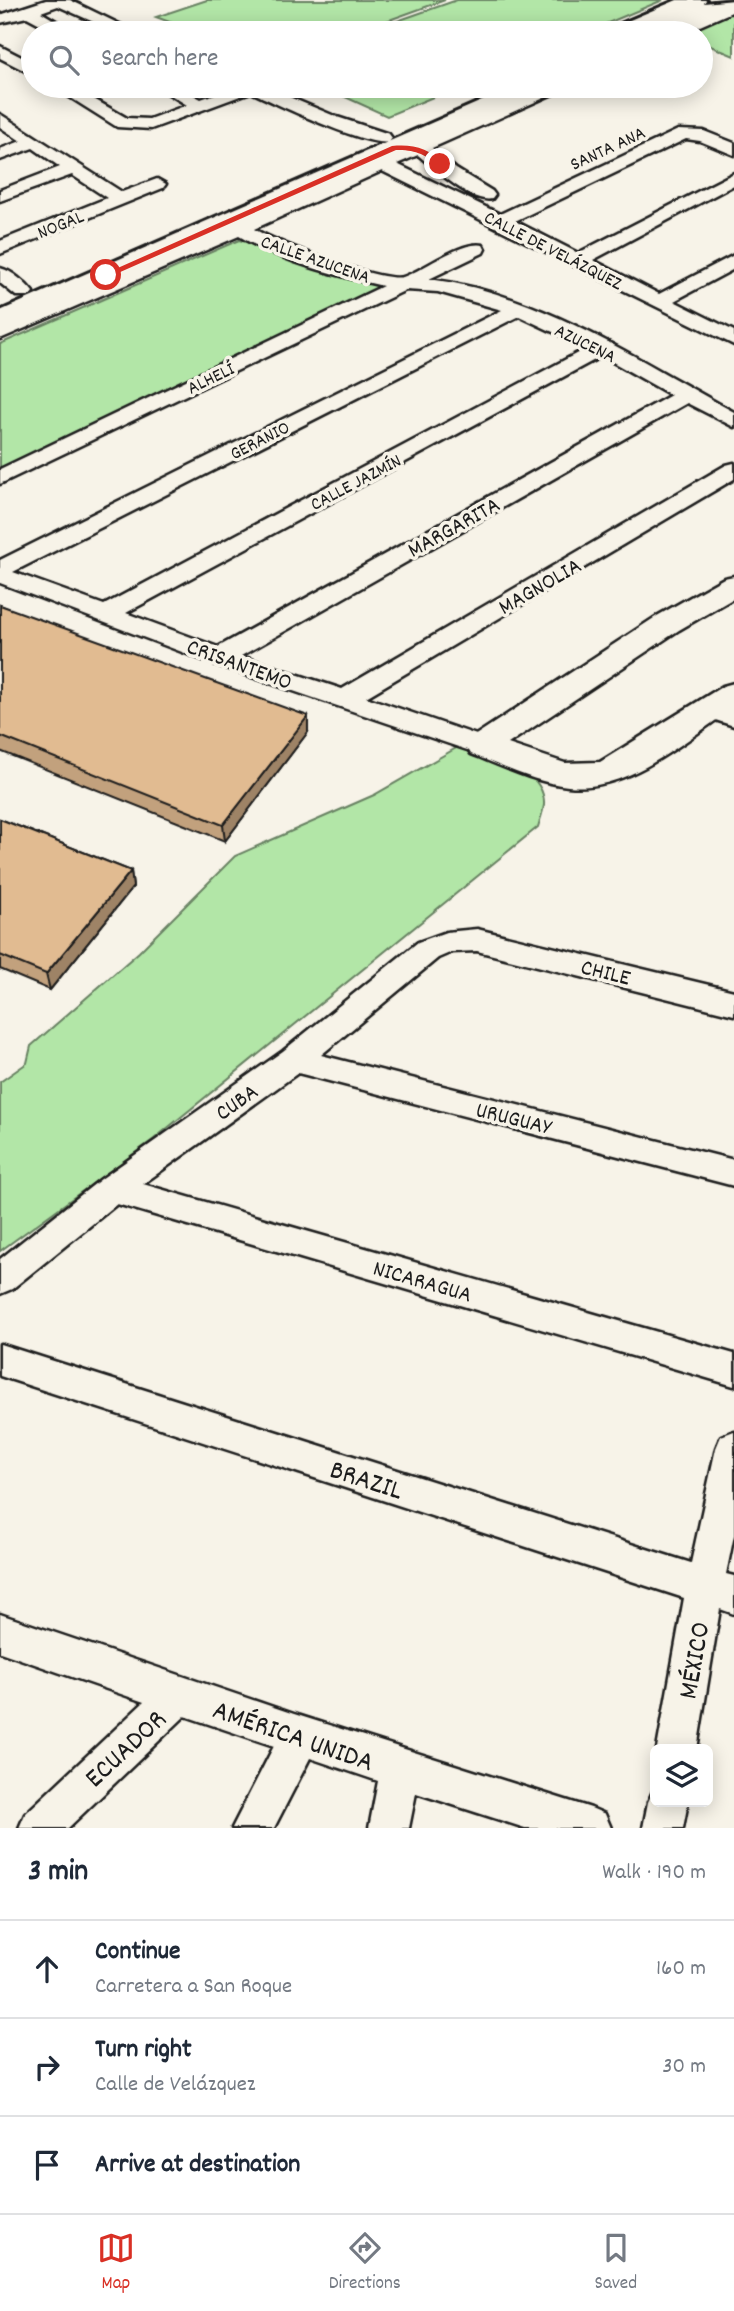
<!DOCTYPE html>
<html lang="en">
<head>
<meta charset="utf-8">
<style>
  body { margin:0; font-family:Dekko,sans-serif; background:#f6f6f7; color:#1f2937 }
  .controls { position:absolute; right:21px; bottom:21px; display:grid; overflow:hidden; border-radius:10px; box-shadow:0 4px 18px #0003 }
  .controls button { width:63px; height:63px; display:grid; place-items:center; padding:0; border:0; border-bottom:2px solid #e0e1e3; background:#fff; color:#1f2937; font:35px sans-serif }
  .stop { position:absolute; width:21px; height:21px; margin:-16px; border:5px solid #d93025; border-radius:50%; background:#fff }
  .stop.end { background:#d93025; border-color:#fff; box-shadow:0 2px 7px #0008 }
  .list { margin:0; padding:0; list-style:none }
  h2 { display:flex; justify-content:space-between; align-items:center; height:91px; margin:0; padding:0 28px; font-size:30px }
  h2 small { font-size:23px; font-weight:400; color:#747a83 }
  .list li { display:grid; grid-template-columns:46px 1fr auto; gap:21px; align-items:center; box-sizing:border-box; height:98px; padding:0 28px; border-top:2px solid #e0e1e3 }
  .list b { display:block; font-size:26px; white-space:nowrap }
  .list p { margin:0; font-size:23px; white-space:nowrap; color:#747a83 }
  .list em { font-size:23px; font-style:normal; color:#747a83 }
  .icon { flex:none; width:38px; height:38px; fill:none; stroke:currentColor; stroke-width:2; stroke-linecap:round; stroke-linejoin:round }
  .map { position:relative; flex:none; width:734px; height:1828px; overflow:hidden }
  .search { position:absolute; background:#fff; box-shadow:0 4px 18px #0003; left:21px; right:21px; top:21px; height:77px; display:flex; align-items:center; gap:18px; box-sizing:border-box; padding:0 24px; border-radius:38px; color:#747a83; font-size:26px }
  .sheet { height:385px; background:#fff }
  nav { display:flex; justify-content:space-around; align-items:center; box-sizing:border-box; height:98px; border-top:2px solid #e0e1e3; background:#fff; font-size:19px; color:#747a83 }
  nav a { display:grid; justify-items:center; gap:4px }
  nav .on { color:#d93025 }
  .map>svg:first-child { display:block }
  .green { fill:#b2e6a7; stroke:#678162; stroke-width:2 }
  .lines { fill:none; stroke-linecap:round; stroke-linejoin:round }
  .minor-casing { stroke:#1c1c1c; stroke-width:5 }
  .tertiary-casing { stroke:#1c1c1c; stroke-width:5 }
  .secondary-casing { stroke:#1c1c1c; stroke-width:6 }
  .minor { fill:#f7f3e8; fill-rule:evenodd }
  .tertiary { fill:#f7f3e8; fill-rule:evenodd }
  .secondary { fill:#f7f3e8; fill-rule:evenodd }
  .wall { fill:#c2a17d; stroke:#1c1c1c; stroke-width:2 }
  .shaded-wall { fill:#9e8366; stroke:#1c1c1c; stroke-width:2 }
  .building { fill:#e1bb91; stroke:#1c1c1c; stroke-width:2 }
  .route { fill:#d93025 }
  .labels { text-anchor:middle; stroke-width:7; stroke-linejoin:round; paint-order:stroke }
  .far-street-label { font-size:19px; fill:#1c1c1c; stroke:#f7f3e8 }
  .street-label { font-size:23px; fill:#1c1c1c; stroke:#f7f3e8 }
  .near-street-label { font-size:28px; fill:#1c1c1c; stroke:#f7f3e8 }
</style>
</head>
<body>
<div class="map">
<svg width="734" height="1828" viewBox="0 0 734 1828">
  <rect width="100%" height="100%" fill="#f7f3e8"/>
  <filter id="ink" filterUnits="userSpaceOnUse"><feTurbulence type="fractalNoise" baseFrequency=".0143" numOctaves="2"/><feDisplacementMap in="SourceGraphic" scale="14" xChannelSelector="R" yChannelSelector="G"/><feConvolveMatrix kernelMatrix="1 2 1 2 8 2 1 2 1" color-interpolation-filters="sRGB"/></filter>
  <g filter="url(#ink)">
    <g class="green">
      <polygon points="207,0 445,0 353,33 199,33 156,17"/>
      <polygon points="457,0 663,0 584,33 363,33"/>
      <polygon points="734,11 734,56 701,42 701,33 683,33"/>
      <polygon points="321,86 460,86 387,116"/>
      <polygon points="239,240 398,284 0,477 0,344"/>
      <path d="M465,743C491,755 546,769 544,805C543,812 540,820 538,827L154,1139L0,1251V1082L27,1063L31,1046L139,952L235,856L374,795Z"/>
    </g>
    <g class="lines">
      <g class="minor-casing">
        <g id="minor">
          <polygon points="46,0 70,0 138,33 118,33 58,6 41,12 76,33 57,33 27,17 0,23 0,15"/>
          <polygon points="734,0 734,11 684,33 664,33"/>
          <polygon points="0,46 33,63 33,75 0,58"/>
          <path d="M52,86H71L127,118L149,119L187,105L156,86H176L201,99L238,86H263L337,117L389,134L392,138L389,142C366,147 277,104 251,92L151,129L117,127Z"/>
          <path d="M543,86H564L562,90L432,148L456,169L492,191L495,195L492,199C472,204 434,168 418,155L397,164L500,214L678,130L704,131L734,143V155L700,141L686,139L515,221L578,253L734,173V185L593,260L659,294L734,255V269L674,301L734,331V345L382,171L254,229C275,242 382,283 403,277C424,270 462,240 483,245L485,249L483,253L429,279C540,293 638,360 734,412V427L687,403L241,656L342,689L726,465L734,463V479L366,697L491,740L495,746L491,752L482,755L473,752L211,663L0,583V560L502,310L438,292L406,290L0,484V469L383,286C334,275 282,262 239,236L0,339V326L229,226L225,220L227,216L234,214L244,220L374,161L371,155L374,151L380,150L389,155L397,151L393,147L396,143L413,144ZM519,316L587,348L104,605L13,572ZM602,356L671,395L218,647L126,613Z"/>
          <polygon points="0,114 122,192 157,179 166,184 163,188 0,254 0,241 107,198 72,175 0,201 0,190 60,167 33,148 0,160 0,149 21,141 0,127"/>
          <path d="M0,268C12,271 25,282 33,292L30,296H16L0,283Z"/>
          <polygon points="712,701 734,708 734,726 703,716 699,710 703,704"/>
          <polygon points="477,929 734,991 734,1015 477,951 452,952 438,958 321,1055 734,1160 734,1186 298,1073 143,1184 734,1354 734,1386 117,1204 12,1289 0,1294 0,1259 101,1179 283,1051 418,942 446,932"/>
          <polygon points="0,1344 691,1563 716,1448 721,1436 734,1431 734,1535 726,1574 734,1576 734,1614 720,1609 697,1749 657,1749 684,1598 0,1376"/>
          <polygon points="0,1614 294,1714 591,1808 605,1814 611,1828 525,1828 416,1793 409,1828 369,1828 378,1781 310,1758 274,1828 232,1828 274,1746 185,1716 68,1828 19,1828 25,1814 144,1702 0,1652"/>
          <polygon points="655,1787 655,1802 688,1802 683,1828 643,1828 648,1802"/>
        </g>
      </g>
      <g class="tertiary-casing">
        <path id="tertiary" d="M734,576V598L679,630L508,744L565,763L600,762L723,686L734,683V708C686,739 628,793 568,786C534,782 502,766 471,754L466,746L471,738L657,616L724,578Z"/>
      </g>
      <g class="secondary-casing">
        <g id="secondary">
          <polygon points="677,0 706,0 704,3 734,0 734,5 674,30 666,29 663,24 665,21 637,33 608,33 611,28"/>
          <polygon points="516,86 545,86 542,91 253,221 0,329 0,311"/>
        </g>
      </g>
      <use href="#minor" class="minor"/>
      <use href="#tertiary" class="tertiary"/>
      <use href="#secondary" class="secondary"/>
    </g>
    <g class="wall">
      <polygon points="0,605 308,732 225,841 0,751"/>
      <polygon points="0,819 131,871 133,887 50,990 0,969"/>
    </g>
    <g class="shaded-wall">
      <polygon points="308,716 308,732 225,841 223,825"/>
      <polygon points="131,871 133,887 50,990 46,974"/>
    </g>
    <g class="building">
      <polygon points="0,605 308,716 223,825 0,736"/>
      <polygon points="0,819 131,871 46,974 0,955"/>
    </g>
  </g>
  <path class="route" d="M392,146C413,144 429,148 444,164L438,166C424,153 414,150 396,150L109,277L102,275Z"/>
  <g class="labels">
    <g class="far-street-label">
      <text transform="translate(607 147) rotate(-25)" y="7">SANTA ANA</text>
      <text transform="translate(60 223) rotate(-22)" y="7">NOGAL</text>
      <text transform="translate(554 249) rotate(27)" y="7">CALLE DE VELÁZQUEZ</text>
      <text transform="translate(316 258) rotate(19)" y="7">CALLE AZUCENA</text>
      <text transform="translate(586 342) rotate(26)" y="7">AZUCENA</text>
      <text transform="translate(210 377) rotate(-26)" y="7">ALHELÍ</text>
      <text transform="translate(259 439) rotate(-27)" y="7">GERANIO</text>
      <text transform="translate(355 481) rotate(-28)" y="7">CALLE JAZMÍN</text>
    </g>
    <g class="street-label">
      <text transform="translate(453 526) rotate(-29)" y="8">MARGARITA</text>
      <text transform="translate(539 585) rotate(-30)" y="8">MAGNOLIA</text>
      <text transform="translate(240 663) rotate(20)" y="8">CRISANTEMO</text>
      <text transform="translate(606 971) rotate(14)" y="8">CHILE</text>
      <text transform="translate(236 1101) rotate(-35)" y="8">CUBA</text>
      <text transform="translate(514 1117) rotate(14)" y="8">URUGUAY</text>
      <text transform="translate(423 1280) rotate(16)" y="8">NICARAGUA</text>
    </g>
    <g class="near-street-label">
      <text transform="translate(367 1478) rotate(18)" y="10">BRAZIL</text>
      <text transform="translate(692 1660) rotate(-80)" y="10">MÉXICO</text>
      <text transform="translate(294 1734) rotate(19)" y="10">AMÉRICA UNIDA</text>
      <text transform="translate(124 1747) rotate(-43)" y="10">ECUADOR</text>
    </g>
  </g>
</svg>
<div class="controls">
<button><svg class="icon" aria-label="layers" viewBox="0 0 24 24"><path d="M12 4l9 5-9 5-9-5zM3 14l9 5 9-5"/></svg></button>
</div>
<div class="stop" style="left:106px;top:275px"></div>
<div class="stop end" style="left:440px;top:164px"></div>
<div class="search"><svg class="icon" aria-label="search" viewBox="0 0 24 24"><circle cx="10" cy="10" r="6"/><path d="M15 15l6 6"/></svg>Search here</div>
</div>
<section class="sheet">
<h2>3 min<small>Walk · 190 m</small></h2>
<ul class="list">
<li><svg class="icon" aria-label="ahead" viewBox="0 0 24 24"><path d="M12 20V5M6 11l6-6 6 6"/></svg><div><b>Continue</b><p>Carretera a San Roque</p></div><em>160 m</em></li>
<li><svg class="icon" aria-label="right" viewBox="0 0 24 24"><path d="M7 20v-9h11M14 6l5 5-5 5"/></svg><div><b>Turn right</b><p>Calle de Velázquez</p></div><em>30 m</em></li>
<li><svg class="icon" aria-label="arrive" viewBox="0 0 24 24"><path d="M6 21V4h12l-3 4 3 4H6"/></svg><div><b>Arrive at destination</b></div></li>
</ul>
</section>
<nav>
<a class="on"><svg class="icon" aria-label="map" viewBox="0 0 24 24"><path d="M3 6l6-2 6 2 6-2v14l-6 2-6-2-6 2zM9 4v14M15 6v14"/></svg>Map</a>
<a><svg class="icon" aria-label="directions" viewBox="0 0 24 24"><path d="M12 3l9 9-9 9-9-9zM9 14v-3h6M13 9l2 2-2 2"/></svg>Directions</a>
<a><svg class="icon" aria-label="saved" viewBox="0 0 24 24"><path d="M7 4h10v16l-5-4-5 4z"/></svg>Saved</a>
</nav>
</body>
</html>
